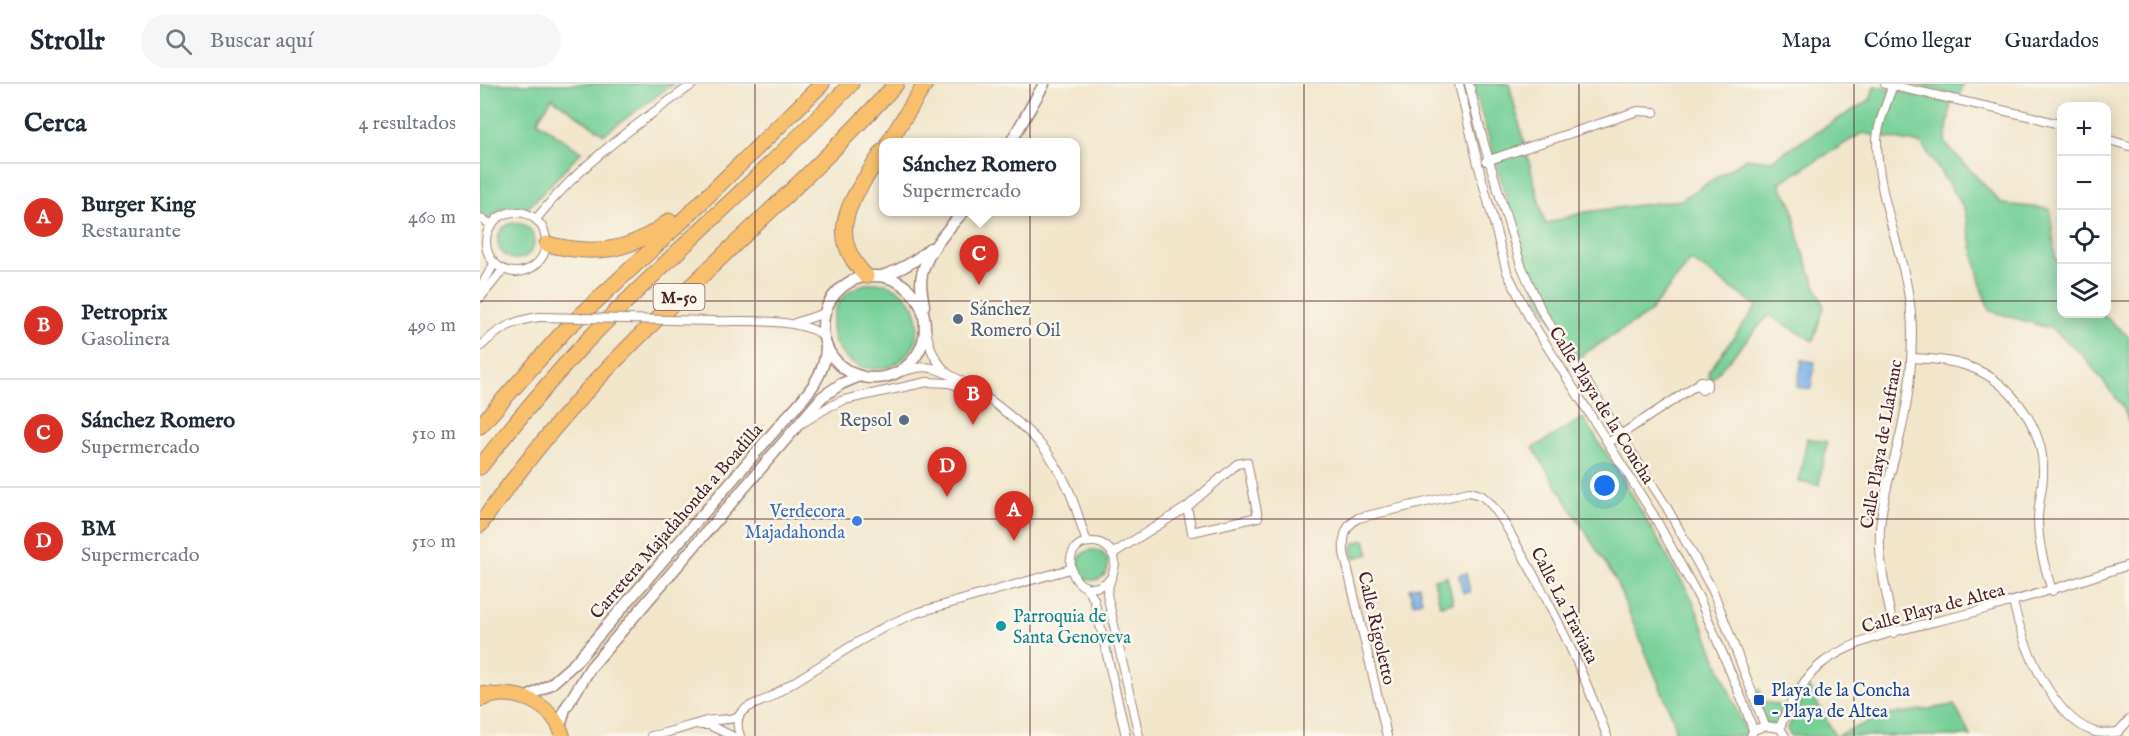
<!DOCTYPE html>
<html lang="es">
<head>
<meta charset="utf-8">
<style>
  body { margin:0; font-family:"IM FELL English",serif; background:#f6f6f7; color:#1f2937 }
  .controls { position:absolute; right:18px; top:18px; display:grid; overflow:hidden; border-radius:12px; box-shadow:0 3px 15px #0003 }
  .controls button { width:54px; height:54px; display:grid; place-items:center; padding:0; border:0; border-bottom:2px solid #e0e1e3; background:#fff; color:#1f2937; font:30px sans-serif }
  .you { position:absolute; left:1125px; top:402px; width:21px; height:21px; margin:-15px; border:4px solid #fff; border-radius:50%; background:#1a73e8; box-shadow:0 0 0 9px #1a73e833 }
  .badge { display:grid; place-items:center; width:39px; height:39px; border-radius:50%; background:#d93025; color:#fff; font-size:20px; font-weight:700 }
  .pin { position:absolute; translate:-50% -50px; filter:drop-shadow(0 2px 3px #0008) }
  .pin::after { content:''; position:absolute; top:32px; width:21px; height:18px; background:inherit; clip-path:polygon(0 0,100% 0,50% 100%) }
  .popup { position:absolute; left:399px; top:54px; width:201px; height:78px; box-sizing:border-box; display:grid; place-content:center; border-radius:12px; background:#fff; filter:drop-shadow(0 2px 4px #0005); font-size:20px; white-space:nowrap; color:#747a83 }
  .popup b { font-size:22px; color:#1f2937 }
  .popup::after { content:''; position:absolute; left:50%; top:100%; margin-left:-12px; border:12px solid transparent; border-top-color:#fff }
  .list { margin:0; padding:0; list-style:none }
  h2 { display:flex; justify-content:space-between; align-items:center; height:78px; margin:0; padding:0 24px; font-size:26px }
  h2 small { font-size:20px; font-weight:400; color:#747a83 }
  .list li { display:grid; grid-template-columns:39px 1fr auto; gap:18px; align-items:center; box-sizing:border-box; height:108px; padding:0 24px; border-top:2px solid #e0e1e3 }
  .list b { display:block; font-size:22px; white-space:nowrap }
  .list p { margin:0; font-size:20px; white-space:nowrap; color:#747a83 }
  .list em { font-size:20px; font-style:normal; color:#747a83 }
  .icon { flex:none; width:33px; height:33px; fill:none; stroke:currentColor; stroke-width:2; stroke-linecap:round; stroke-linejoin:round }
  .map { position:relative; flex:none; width:1649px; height:652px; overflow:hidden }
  header { display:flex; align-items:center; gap:36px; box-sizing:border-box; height:84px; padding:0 30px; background:#fff; border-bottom:2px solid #e0e1e3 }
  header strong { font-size:28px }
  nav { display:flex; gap:33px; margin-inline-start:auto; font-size:21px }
  .search { width:420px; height:54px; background:#f6f6f7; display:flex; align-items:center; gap:15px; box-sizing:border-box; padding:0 21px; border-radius:33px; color:#747a83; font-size:22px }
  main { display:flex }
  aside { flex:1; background:#fff }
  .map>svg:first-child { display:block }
  .green { fill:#76d096; stroke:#607860; stroke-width:1.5 }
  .water { fill:#74afe5; stroke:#5f6788; stroke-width:1.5 }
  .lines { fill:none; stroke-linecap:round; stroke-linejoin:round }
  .minor-casing { stroke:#9e827a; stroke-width:10 }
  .tertiary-casing { stroke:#9e827a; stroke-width:13 }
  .trunk-casing { stroke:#9e827a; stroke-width:16 }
  .motorway-casing { stroke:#9e827a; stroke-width:17 }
  .minor { stroke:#fff; stroke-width:8 }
  .tertiary { stroke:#fff; stroke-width:10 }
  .trunk { stroke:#f8bf6c; stroke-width:14 }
  .motorway { stroke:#f8bf6c; stroke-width:15 }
  .minor-bridge-casing { stroke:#9e827a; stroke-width:10; stroke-linecap:butt }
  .minor-bridge { stroke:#fff; stroke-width:8 }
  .grid { fill:none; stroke:#4a1f2b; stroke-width:1.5; stroke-opacity:0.55 }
  .service-dot { fill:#5c6f8a; stroke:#fbf7ec; stroke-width:2 }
  .shop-dot { fill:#3f7fe0; stroke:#fbf7ec; stroke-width:2 }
  .culture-dot { fill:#0f9aa8; stroke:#fbf7ec; stroke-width:2 }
  .transit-dot { fill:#1a4fb4; stroke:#fbf7ec; stroke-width:2 }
  .labels { text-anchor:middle; stroke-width:5; stroke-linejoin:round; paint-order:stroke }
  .shield { fill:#fbf7ec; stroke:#7f6065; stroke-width:1.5 }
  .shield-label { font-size:16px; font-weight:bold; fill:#4a1f2b }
  .service-label { font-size:18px; fill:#4e5e75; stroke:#fbf7ec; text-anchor:start }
  .street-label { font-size:18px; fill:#4a1f2b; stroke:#fbf7ec }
  .shop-label { font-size:18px; fill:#366cbe; stroke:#fbf7ec; text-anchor:end }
  .culture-label { font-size:18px; fill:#0d838f; stroke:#fbf7ec; text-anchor:start }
  .transit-label { font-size:18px; fill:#164399; stroke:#fbf7ec; text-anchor:start }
</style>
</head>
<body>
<header>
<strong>Strollr</strong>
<div class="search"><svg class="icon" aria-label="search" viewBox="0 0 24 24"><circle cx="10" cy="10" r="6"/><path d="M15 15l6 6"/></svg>Buscar aquí</div>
<nav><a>Mapa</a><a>Cómo llegar</a><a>Guardados</a></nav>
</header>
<main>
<aside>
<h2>Cerca<small>4 resultados</small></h2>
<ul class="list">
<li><span class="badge">A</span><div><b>Burger King</b><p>Restaurante</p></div><em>460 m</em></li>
<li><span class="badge">B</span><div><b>Petroprix</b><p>Gasolinera</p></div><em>490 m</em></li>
<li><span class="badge">C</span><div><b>Sánchez Romero</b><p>Supermercado</p></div><em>510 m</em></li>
<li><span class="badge">D</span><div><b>BM</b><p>Supermercado</p></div><em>510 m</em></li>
</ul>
</aside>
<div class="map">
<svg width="1649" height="652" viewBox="0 0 1649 652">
  <rect width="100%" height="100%" fill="#fbf7ec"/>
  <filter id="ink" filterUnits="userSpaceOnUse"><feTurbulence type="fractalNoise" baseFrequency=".0167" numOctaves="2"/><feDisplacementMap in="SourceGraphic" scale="12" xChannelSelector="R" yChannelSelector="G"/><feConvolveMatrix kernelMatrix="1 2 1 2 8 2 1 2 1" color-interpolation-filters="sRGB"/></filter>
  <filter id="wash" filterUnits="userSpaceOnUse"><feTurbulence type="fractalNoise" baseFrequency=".008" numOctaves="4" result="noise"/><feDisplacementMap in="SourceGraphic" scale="24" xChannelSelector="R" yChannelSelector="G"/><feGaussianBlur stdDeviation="1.35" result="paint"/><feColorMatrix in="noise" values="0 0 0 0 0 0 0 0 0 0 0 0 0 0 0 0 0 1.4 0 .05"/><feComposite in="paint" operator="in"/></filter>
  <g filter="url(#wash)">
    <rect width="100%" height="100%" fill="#f1e6ca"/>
    <g class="green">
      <polygon points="0,0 193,0 124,50 72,14 57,37 101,68 49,123 24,124 8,135 0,129"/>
      <polygon points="993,0 1029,0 1065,140 1105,128 1201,116 1267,74 1290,77 1391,15 1394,2 1471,19 1465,59 1522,120 1570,125 1575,172 1581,182 1582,230 1622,230 1649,253 1649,340 1644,324 1601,269 1572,245 1510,227 1502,207 1484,124 1442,60 1382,49 1299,99 1312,121 1321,164 1344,223 1333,257 1289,231 1230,297 1228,288 1277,222 1211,176 1168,230 1097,274 1062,220 1045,179"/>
      <polygon points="1431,0 1483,0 1480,12"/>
      <circle cx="36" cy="157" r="18"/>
      <circle cx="395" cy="242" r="43"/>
      <polygon points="1103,334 1141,392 1212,515 1266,649 1265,652 1196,652 1193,634 1135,495 1053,364"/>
      <polygon points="1327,354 1347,358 1339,401 1319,398"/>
      <polygon points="885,456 889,470 874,474 872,464 875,459"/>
      <circle cx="613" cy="481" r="15"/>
      <polygon points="967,492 973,518 960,521 954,495"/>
      <polygon points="1329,604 1355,652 1311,652 1307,645"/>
      <polygon points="1279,605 1285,618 1306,623 1298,641 1286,640 1274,606"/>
      <polygon points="1474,621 1491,652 1356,652 1402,632"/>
    </g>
    <g class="water">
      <polygon points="1322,276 1335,278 1331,305 1317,303"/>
      <polygon points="986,489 990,508 983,509 979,491"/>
      <polygon points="939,502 942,517 933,519 929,504"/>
    </g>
  </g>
  <g filter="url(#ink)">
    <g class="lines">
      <g class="minor-casing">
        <g id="minor">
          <polyline points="979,0 998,80 1027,188 1050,235 1174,432 1219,514 1264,620 1273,646"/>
          <polyline points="989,0 1004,60 1041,181 1062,228 1186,422 1233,507 1285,642"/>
          <polyline points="1405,0 1553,33 1582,41"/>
          <path d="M1413,0C1408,17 1397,40 1397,57C1397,122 1432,182 1432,249C1432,280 1429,313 1422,343C1415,377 1402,411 1400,446C1398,481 1408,514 1414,549"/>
          <polyline points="1626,55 1649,62"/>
          <polyline points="1006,77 1158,27 1174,28"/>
          <circle cx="36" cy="158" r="30"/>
          <polyline points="0,134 12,141"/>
          <path d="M56,135C101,79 155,41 213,0"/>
          <polyline points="0,204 14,180"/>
          <polyline points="0,214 23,186"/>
          <path d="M232,237C266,238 315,233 343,251"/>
          <polyline points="315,239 345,229"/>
          <path d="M446,245C450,266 453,273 467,289"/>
          <path d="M0,263C18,245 34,236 60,233"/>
          <path d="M1431,274C1451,275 1471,276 1490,283C1532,298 1565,346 1563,390C1563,405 1558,420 1558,435C1558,460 1565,484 1572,507"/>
          <path d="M420,288C431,285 441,282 452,284C484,292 541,338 563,363C571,372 577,384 583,394C594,413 599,437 607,458"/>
          <polygon points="1221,297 1227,298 1227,303 1222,306 1218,300"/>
          <polyline points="324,338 350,322 364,316 447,298 469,299 487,305"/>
          <polyline points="1128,359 1218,300"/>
          <polyline points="632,470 707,423 757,380 767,378 778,433 712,448 707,423"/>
          <path d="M631,494C594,530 571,455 614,458C620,458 625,461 630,466C642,480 628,495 627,510L659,652"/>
          <polyline points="605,502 614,515 646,652"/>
          <path d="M1533,518C1542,558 1571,634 1615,648C1621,650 1631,648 1638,648L1649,636"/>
          <polyline points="220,641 229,641 252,652"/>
          <path d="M1300,644C1306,624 1327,589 1345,577C1381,551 1444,541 1487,530C1542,515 1595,499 1649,481"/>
          <path d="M171,652C190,649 207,642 226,637C237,634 248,638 259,632"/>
          <path d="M260,652C251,626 268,623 287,615L378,558L408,541L436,529L590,485"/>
          <path d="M907,652L864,469C863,453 864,443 878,434L989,408C994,409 998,410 1002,412C1018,424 1029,448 1039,465C1074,525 1103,587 1127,652"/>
          <polyline points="1271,652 1273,646 1285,642 1300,644 1305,652"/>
        </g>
      </g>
      <g class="tertiary-casing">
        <g id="tertiary">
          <polyline points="531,58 564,0"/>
          <circle cx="394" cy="243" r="51"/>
          <path d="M402,192C422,185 435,178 450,164"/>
          <path d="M444,222C443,214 441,206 441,198C442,172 467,147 483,128"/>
          <path d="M46,614L71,600L94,580L304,336C324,314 346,293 346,262"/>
          <polyline points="80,643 85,625 111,583 342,313 361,300 380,292"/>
        </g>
      </g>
      <g class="trunk-casing">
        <path id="trunk" d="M2,615C33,602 73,619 83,652"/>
      </g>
      <g class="motorway-casing">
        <g id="motorway">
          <polyline points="409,58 445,0"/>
          <path d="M67,160C114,172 151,168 189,137"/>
          <path d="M386,192C341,147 376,110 403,67"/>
          <polyline points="0,342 84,247 200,139 342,0"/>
          <path d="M0,383C33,341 67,300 103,261C189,171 285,90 371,0"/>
          <path d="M0,441C40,384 84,329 133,279C225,184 327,98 416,0"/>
          <polyline points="0,610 12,611"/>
        </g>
      </g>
      <use href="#minor" class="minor"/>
      <use href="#tertiary" class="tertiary"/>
      <use href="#trunk" class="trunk"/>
      <use href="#motorway" class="motorway"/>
      <g class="minor-bridge-casing">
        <polyline id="minor-bridge" points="60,233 232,237"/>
      </g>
      <use href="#minor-bridge" class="minor-bridge"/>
    </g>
  </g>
  <path class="grid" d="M275,0V652M550,0V652M824,0V652M1099,0V652M1374,0V652M0,217H1582M1626,217H1649M0,435H1649"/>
  <g class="service-dot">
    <circle cx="478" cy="235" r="6"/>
    <circle cx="424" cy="336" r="6"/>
  </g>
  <circle class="shop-dot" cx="377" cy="437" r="6"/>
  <circle class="culture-dot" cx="521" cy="542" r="6"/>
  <rect class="transit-dot" x="1273" y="610" width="12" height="12" rx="3"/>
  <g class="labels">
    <rect class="shield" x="173.5" y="200" width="51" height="26" rx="4.5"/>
    <g class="shield-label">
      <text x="199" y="219">M-50</text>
    </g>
    <g class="service-label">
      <text x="490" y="231">Sánchez<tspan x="490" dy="21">Romero Oil</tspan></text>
      <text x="412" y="342" text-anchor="end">Repsol</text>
    </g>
    <g class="street-label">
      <text transform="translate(1122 321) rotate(58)" y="6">Calle Playa de la Concha</text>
      <text transform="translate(1401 360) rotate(-80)" y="6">Calle Playa de Llafranc</text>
      <text transform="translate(196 437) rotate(-49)" y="6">Carretera Majadahonda a Boadilla</text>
      <text transform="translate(1085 521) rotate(63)" y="6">Calle La Traviata</text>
      <text transform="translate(1453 524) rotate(-15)" y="6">Calle Playa de Altea</text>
      <text transform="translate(897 544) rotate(77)" y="6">Calle Rigoletto</text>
    </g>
    <g class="shop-label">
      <text x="365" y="433">Verdecora<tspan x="365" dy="21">Majadahonda</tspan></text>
    </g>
    <g class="culture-label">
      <text x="533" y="538">Parroquia de<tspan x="533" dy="21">Santa Genoveva</tspan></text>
    </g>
    <g class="transit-label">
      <text x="1291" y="612">Playa de la Concha<tspan x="1291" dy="21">- Playa de Altea</tspan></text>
    </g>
  </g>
</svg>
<div class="controls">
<button>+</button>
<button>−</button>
<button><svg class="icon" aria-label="locate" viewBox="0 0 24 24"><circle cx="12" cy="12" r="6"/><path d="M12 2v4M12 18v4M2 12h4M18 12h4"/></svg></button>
<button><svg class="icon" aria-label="layers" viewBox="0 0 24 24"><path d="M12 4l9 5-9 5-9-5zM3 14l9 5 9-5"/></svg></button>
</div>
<div class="you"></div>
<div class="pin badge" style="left:534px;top:457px">A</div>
<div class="pin badge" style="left:493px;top:341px">B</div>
<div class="pin badge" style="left:499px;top:201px">C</div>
<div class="popup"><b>Sánchez Romero</b>Supermercado</div>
<div class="pin badge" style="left:467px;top:413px">D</div>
</div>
</main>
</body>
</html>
